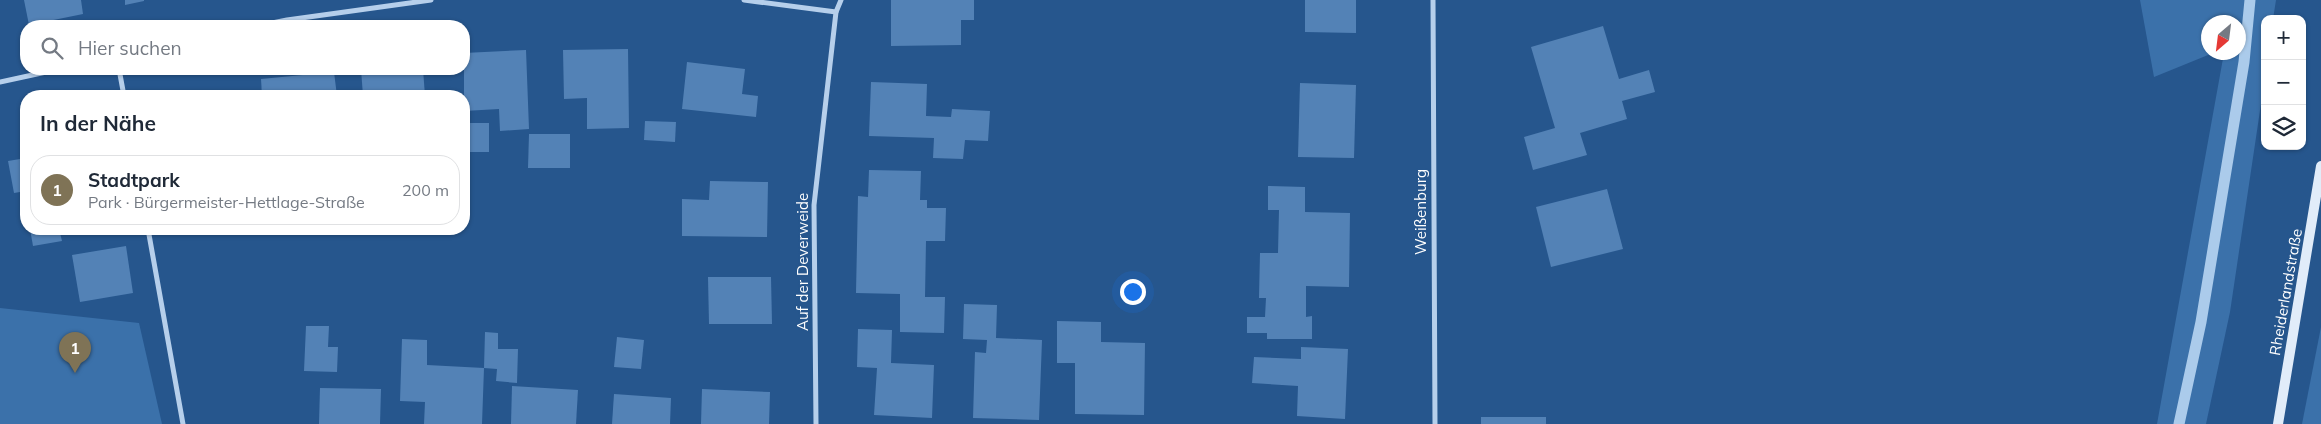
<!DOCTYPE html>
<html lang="de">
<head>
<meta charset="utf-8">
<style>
  body { margin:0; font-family:Mulish,sans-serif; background:#f6f6f7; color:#1f2937 }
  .controls { position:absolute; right:15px; top:15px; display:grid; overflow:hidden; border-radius:10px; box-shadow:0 1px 4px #0004 }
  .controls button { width:45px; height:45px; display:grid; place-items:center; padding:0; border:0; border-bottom:1px solid #e0e1e3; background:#fff; color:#1f2937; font:25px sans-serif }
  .compass { position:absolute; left:2201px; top:15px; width:45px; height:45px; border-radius:50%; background:#fff; box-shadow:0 1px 4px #0004; rotate:208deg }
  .you { position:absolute; left:1132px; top:291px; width:18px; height:18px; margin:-12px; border:4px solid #fff; border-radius:50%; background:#1a73e8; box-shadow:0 0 0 8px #1a73e833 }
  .badge { display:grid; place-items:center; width:32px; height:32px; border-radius:50%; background:#7f7356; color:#fff; font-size:16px; font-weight:700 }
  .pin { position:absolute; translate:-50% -41px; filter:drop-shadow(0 1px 2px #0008) }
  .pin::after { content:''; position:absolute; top:26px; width:18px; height:15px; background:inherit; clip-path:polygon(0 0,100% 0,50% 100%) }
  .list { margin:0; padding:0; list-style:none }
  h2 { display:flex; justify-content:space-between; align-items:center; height:65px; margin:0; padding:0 20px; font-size:21px }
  h2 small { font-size:16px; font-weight:400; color:#747a83 }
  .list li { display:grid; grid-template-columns:32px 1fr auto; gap:15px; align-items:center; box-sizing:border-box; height:70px; margin:0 10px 10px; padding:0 10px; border:1px solid #e0e1e3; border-radius:20px }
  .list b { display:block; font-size:19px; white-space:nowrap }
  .list p { margin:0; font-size:16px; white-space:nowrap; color:#747a83 }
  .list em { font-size:16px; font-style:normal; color:#747a83 }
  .icon { flex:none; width:28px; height:28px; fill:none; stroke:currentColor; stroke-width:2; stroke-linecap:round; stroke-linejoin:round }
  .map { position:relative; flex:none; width:2321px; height:424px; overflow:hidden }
  .search { position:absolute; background:#fff; box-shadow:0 1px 4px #0004; left:20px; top:20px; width:450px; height:55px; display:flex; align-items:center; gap:12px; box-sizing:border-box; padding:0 18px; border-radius:20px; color:#747a83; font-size:19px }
  .panel { position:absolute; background:#fff; box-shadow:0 1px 4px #0004; left:20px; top:90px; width:450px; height:145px; border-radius:20px }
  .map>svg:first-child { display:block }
  .green { fill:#3b71aa }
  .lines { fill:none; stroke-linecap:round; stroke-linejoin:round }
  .stream { stroke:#abcbeb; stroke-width:11 }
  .building { fill:#5382b6 }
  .street { stroke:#b6cfeb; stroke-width:5 }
  .secondary { stroke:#e1ecf9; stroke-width:10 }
  .labels { text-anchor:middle; stroke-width:4; stroke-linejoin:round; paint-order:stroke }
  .street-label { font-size:15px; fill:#fff; stroke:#26568d }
</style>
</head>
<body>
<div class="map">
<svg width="2321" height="424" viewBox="0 0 2321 424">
  <rect width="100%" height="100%" fill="#26568d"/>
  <g class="green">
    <polygon points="2140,0 2276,0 2273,19 2265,19 2265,77 2230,312 2206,424 2157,424 2224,53 2238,52 2238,22 2208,22 2208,52 2213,53 2154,77"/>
    <polygon points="0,308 139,323 162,424 0,424"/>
    <polygon points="2321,327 2321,424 2302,424"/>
  </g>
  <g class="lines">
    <polyline class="stream" points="2179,424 2201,322 2244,62 2250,0"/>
  </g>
  <g class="building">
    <polygon points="24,0 81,0 83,14 29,25"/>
    <polygon points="125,0 144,0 144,1 125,5"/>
    <polygon points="891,0 974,0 974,20 961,20 961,45 891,46"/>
    <polygon points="1305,0 1356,0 1356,33 1305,32"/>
    <polygon points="1603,26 1619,79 1649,70 1655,92 1622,101 1627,119 1580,133 1587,155 1533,170 1524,137 1555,128 1531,47"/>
    <polygon points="628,49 629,128 587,129 587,98 564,99 563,50"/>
    <polygon points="526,50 529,129 500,131 499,109 464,111 464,53"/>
    <polygon points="687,62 745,69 742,94 758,96 756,117 682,109"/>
    <polygon points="361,69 423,69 425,96 363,96"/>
    <polygon points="334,72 337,96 262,96 261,79"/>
    <polygon points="871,82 927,84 926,116 951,117 952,109 990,111 988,141 965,140 963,159 933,158 934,138 869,136"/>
    <polygon points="1300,83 1356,85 1354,158 1298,157"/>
    <polygon points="645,121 676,122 675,142 644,140"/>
    <rect x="464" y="123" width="25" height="29"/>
    <polygon points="529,134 570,134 570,168 528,168"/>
    <polygon points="26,158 26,191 14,193 8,161"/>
    <polygon points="869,170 921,171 920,200 927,200 927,208 946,208 945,241 926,241 925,297 945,297 944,333 900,332 900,294 856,293 858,196 868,197"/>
    <polygon points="710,181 768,182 767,237 682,236 682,199 709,200"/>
    <polygon points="1268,186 1305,187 1305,212 1350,213 1349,287 1306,286 1306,317 1312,316 1312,339 1267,339 1267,333 1247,333 1247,317 1265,317 1266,298 1259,298 1260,253 1278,253 1279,210 1268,210"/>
    <polygon points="1607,189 1623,249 1551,267 1536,207"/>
    <polygon points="30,229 59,229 62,241 33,246"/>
    <polygon points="126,246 133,293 80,302 72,255"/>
    <polygon points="708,277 771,277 772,324 709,324"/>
    <polygon points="964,304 997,305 996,338 1042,340 1039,420 973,418 975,352 986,353 987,340 963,339"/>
    <polygon points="1057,321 1101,322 1101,342 1145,343 1144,415 1075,414 1075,363 1057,363"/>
    <polygon points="306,326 329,326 328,347 338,347 337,372 304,371"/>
    <polygon points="858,329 892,330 891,363 934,365 932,418 874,415 877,368 857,367"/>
    <polygon points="485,332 498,333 498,349 518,349 517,383 496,381 497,369 484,368"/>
    <polygon points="617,337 644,340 641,369 614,367"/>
    <polygon points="402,339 427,340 427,365 484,368 482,424 424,424 425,402 400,401"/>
    <polygon points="1301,347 1348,349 1345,419 1297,416 1298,386 1252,383 1254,357 1301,359"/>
    <polygon points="512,386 578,390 576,424 511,424"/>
    <polygon points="320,388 381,389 380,424 319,424"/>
    <polygon points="702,389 770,392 769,424 701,424"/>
    <polygon points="614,394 671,398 670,424 612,424"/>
    <rect x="1481" y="417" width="65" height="7"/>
  </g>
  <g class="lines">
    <g class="street">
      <polyline points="744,0 836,12"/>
      <polyline points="1433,0 1435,424"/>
      <polyline points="257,26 287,20 431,0"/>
      <polyline points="119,69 124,96"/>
      <polyline points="0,82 60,69"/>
      <polyline points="148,229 183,424"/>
      <polyline points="816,424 814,205 836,12 841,0"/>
    </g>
    <polyline class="secondary" points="2278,424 2321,166"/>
  </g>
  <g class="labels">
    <g class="street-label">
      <text transform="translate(1421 212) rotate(-90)" y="5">Weißenburg</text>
      <text transform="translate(803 262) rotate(-90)" y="5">Auf der Deverweide</text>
      <text transform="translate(2286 292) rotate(-80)" y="5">Rheiderlandstraße</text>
    </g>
  </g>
</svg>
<div class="controls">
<button>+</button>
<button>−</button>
<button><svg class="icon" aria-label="layers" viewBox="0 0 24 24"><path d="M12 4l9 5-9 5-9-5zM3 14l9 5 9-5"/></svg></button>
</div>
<svg class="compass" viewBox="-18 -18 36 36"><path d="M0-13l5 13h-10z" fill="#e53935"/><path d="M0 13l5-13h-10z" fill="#747a83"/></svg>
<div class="you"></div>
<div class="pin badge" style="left:75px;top:373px">1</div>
<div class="search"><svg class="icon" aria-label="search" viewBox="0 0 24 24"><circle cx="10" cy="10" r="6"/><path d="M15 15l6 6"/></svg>Hier suchen</div>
<section class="panel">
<h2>In der Nähe<small></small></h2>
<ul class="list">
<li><span class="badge">1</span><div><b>Stadtpark</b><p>Park · Bürgermeister-Hettlage-Straße</p></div><em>200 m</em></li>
</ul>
</section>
</div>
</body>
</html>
